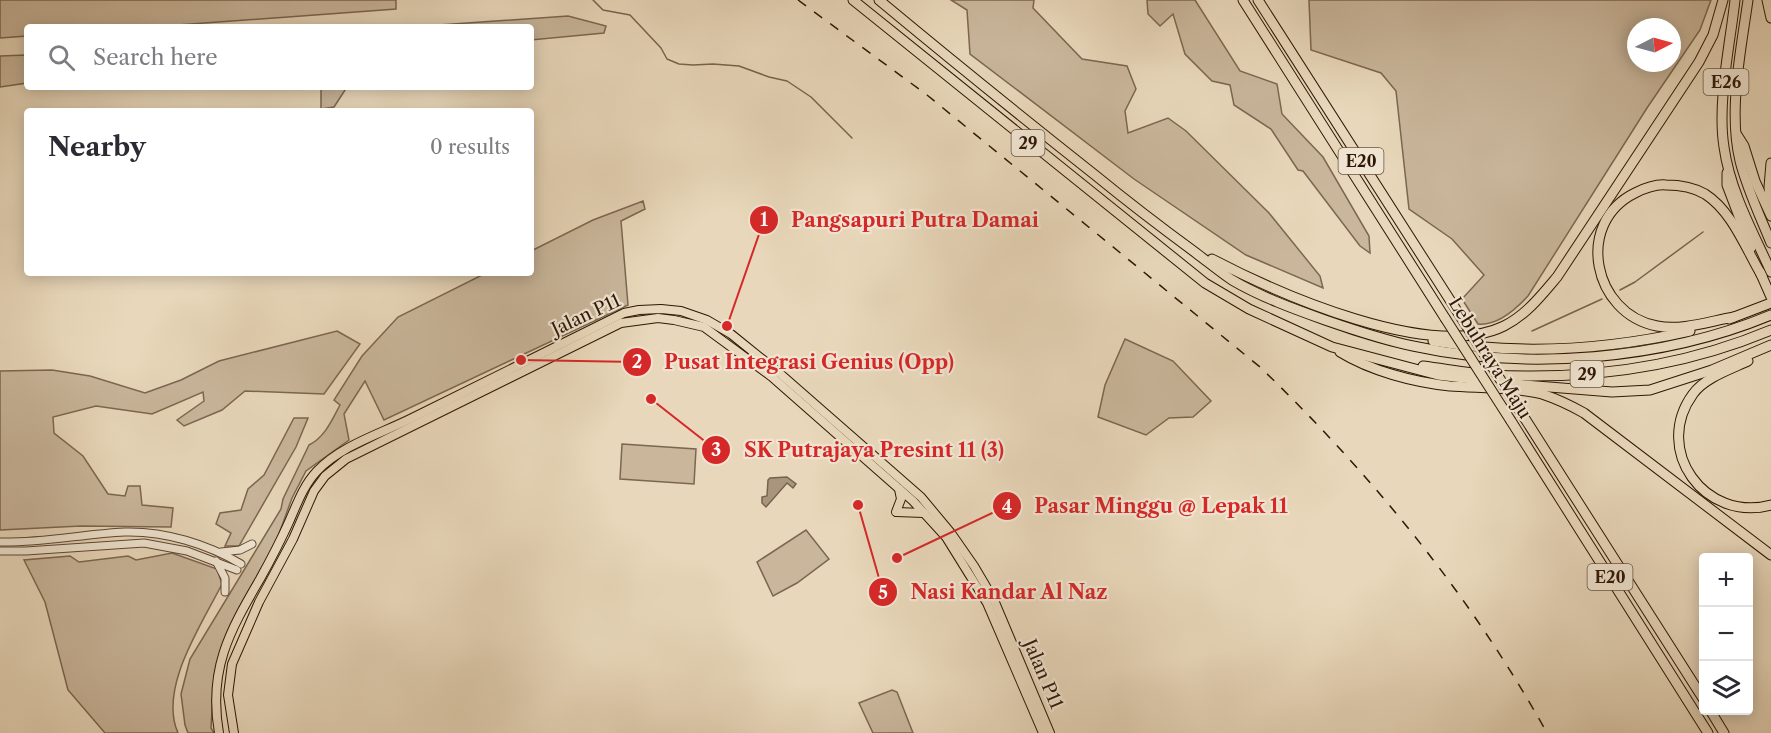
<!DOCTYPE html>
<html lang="en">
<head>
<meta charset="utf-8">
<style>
  body { margin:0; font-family:"Libre Caslon Text",serif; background:#f7f7f7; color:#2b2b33 }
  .controls { position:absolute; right:18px; bottom:18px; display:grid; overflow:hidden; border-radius:6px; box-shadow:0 3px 15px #0003 }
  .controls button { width:54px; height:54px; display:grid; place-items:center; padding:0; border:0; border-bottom:2px solid #e1e1e2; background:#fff; color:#2b2b33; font:30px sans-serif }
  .compass { position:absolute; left:1627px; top:18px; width:54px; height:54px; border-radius:50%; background:#fff; box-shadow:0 3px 15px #0003; rotate:84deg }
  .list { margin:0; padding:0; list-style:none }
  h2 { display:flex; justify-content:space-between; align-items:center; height:78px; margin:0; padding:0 24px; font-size:26px }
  h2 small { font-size:20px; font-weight:400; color:#7c7c81 }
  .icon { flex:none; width:33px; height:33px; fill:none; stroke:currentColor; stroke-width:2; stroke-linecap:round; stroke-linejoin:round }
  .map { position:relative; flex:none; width:1771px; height:733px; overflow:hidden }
  .search { position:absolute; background:#fff; box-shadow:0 3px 15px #0003; left:24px; top:24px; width:510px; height:66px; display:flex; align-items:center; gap:15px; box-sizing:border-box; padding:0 21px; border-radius:6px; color:#7c7c81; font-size:22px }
  .panel { position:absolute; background:#fff; box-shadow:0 3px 15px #0003; left:24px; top:108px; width:510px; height:168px; border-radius:6px }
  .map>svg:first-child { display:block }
  .green { fill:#c9b69b; stroke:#7c6650; stroke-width:1.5; fill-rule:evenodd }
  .water { fill:#a9957d; stroke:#78624d; stroke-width:1.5 }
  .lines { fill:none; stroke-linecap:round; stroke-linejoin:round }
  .stream { stroke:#78624d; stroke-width:1.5 }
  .minor-casing { stroke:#5d4633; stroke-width:9 }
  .major-casing { stroke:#2f1606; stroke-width:10 }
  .highway-casing { stroke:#2f1606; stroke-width:11 }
  .minor { stroke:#f0e5d2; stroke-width:7 }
  .major { stroke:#e8d7ba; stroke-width:8 }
  .highway { stroke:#e8d7ba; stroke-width:9 }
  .rail { stroke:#2f1606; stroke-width:1.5; stroke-dasharray:10 10; stroke-linecap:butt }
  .highway-bridge-casing { stroke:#2f1606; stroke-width:11; stroke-linecap:butt }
  .highway-bridge { stroke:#e8d7ba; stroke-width:9 }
  .labels { text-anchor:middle; stroke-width:4.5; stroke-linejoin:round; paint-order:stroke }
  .shield { fill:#f0e5d2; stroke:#695443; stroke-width:1.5 }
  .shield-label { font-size:16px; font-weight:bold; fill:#2f1606 }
  .street-label { font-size:18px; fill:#2f1606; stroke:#f0e5d2 }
  .leader { fill:none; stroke:#d62828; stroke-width:2 }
  .callout-dot { fill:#d62828; stroke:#f0e5d2; stroke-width:2 }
  .mark-label { font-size:18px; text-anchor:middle; font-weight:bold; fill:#fff }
  .callout-label { font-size:20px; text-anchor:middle; font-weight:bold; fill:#d62828; stroke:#f0e5d2; stroke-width:4.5; stroke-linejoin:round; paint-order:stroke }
</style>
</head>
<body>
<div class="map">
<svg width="1771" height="733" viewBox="0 0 1771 733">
  <rect width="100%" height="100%" fill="#e8d7ba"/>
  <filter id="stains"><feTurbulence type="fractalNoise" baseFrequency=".00333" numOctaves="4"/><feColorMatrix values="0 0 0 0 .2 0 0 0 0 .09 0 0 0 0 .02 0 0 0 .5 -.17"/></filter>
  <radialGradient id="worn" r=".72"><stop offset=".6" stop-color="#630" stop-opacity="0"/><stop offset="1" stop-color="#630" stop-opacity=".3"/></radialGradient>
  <g class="green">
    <polygon points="0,0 396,0 396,9 150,27 27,27 27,36 0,38"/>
    <polygon points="951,0 1034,0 1033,8 1082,59 1127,66 1136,89 1125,111 1128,133 1168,118 1186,131 1269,213 1320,276 1323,288 1246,255 1134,179 970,54 967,10"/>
    <polygon points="1147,0 1195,0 1240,71 1277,84 1282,114 1323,157 1369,236 1370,253 1360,246 1303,171 1298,170 1271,129 1234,105 1230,85 1212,81 1185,54 1173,14 1160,26 1148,14"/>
    <path d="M1309,0H1711L1700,30L1647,108L1528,296C1517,308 1497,326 1478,324L1462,299L1484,275L1452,239L1409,209L1396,91L1381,73L1311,50ZM1636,27H1672V63H1636Z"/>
    <polygon points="568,16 606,26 604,33 531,40 531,27 410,27"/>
    <polygon points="27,55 27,83 0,87 0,56"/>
    <polygon points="321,87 347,87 334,107 321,109"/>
    <path d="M643,201L645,209L621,221L628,305L384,420L365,381L344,414L349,440L306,471L292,498L276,542L227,635L214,676L211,728L214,733H188L185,725L181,694L190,659L281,509L283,499L309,445C325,437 332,420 340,405L334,400L362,356L398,317L486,273H531V251L593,220Z"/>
    <polygon points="337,331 360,344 324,394 245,391 222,410 184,426 177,420 204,401 203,392 152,414 96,406 53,417 54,433 83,456 108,494 125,496 128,486 140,486 142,505 173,508 171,527 81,526 0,530 0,371 52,370 90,376 145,393 181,380 219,361"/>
    <polygon points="1125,339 1173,361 1211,401 1193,417 1169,418 1146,435 1098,417 1105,385"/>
    <polygon points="294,418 308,418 296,447 239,546 225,546 231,533 216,524 220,513 241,510 248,489 264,475"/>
    <polygon points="622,444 696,449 694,484 620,479"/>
    <polygon points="806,530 829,559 797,583 773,596 757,562"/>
    <path d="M172,553L217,569L222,584C202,624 158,688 178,733H105L68,690L45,602L24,560L70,556L79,562L128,556L136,560Z"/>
    <polygon points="892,690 897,692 913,733 873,733 859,703"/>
  </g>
  <polygon class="water" points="787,477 796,484 793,488 787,483 766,507 762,503 762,497 767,496 768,480 770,478"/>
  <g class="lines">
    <g class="stream">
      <polyline points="593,0 603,10 630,15 661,48 667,59 679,64 693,65 713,64 739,66 769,77 787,81 811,97 852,138"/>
      <polyline points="1620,290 1635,282 1703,232"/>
      <polyline points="1532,331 1602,299"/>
    </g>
    <g class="minor-casing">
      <g id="minor">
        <path d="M0,542C42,543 83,534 125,532C165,531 207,544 241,564"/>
        <polyline points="0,551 26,551 144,543 187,551 237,570"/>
        <polyline points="221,552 240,550 252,544"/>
        <polyline points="216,561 225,578 225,592"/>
      </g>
    </g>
    <g class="major-casing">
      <g id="major">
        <polyline points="899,489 901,499 896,512 924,513"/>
        <path d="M219,733C208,670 229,632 260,579C270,561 280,542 289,522C297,504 303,486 317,471C342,445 380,434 412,418C483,383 553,348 624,313L639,310L661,309L681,311L707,320L731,334L777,371L921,497L951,533L974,566L994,600L1050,733"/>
        <polyline points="234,733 228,695 232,664 259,602 293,539 314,491 325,476 346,459 621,323 658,318 674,320 704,327 772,377 913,501 946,537 987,603 1043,733"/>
      </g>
    </g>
    <g class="highway-casing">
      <g id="highway">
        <polyline points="853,0 1205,283 1249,309 1332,347 1438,375 1524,385 1612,392 1650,390 1712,370 1771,345"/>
        <path d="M879,0C950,59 1023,118 1095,175C1128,202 1162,228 1196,253C1208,262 1220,272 1232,280C1261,297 1294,309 1325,320C1354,330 1383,340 1413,346C1527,371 1663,360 1771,315"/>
        <polyline points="1243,0 1445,318"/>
        <polyline points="1258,0 1464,322"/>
        <path d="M1735,0C1730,45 1717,103 1724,147C1730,191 1753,232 1771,272"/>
        <path d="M1748,0C1741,50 1728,111 1740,161C1747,189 1760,216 1771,243"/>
        <polyline points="1767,0 1771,18"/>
        <polyline points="1737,135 1744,146 1755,181 1771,216"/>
        <polyline points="1771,163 1769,187 1771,207"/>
        <polyline points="1727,173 1727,185 1751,248"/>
        <path d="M1212,259C1279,294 1431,362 1504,326C1526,315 1541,296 1557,277L1699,62L1713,35L1723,0"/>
        <polyline points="1760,272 1771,297"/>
        <path d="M1734,317C1710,321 1682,331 1657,326C1593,314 1574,223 1635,193C1645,188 1655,184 1666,185C1680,185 1693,187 1705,194C1732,211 1746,249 1762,276"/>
        <polyline points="1729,319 1771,303"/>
        <path d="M1433,341C1518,355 1606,350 1690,331"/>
        <path d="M1340,352C1371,371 1413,382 1450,386C1477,388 1517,387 1542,394C1557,399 1570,405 1584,413L1771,555"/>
        <path d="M1748,361C1731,369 1704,378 1693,394C1652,450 1705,523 1771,505"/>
        <path d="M1423,366C1446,369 1469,373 1491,375C1586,380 1683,367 1771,330"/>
        <polyline points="1522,414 1704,700"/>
        <polyline points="1511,421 1708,733"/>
        <polyline points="1710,710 1724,733"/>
      </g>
    </g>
    <use href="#minor" class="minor"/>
    <use href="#major" class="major"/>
    <use href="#highway" class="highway"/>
    <path class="rail" d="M798,0L927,95L1260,367C1372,475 1471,596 1547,733"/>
    <g class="highway-bridge-casing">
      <g id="highway-bridge">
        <polyline points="1445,318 1511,421"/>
        <polyline points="1464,322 1522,414"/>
      </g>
    </g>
    <use href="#highway-bridge" class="highway-bridge"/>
  </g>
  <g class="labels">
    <g class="shield">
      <rect x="1703.5" y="69" width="45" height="26" rx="4.5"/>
      <rect x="1011.5" y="130" width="33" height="26" rx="4.5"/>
      <rect x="1338.5" y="148" width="45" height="26" rx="4.5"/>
      <rect x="1570.5" y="361" width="33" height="26" rx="4.5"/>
      <rect x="1587.5" y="564" width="45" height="26" rx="4.5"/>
    </g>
    <g class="shield-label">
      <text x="1726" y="88">E26</text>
      <text x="1028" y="149">29</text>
      <text x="1361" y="167">E20</text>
      <text x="1587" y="380">29</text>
      <text x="1610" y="583">E20</text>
    </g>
    <g class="street-label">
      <text transform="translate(586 315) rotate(-25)" y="6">Jalan P11</text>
      <text transform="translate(1490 358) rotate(58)" y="6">Lebuhraya Maju</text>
      <text transform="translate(1043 674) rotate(67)" y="6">Jalan P11</text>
    </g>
  </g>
  <path class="leader" d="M727 326L764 220M521 360L637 362M651 399L716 450M897 558L1007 506M858 505L883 592"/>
  <g class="callout-dot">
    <circle cx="727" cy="326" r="6"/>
    <circle cx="521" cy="360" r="6"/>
    <circle cx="651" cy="399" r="6"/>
    <circle cx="897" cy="558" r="6"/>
    <circle cx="858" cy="505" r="6"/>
    <circle cx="764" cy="220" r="15"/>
    <circle cx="637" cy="362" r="15"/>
    <circle cx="716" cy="450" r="15"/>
    <circle cx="1007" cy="506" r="15"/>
    <circle cx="883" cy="592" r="15"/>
  </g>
  <g class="mark-label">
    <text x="764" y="226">1</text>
    <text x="637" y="368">2</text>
    <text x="716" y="456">3</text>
    <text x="1007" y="513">4</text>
    <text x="883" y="599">5</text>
  </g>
  <g class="callout-label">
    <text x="915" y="227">Pangsapuri Putra Damai</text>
    <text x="809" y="369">Pusat Integrasi Genius (Opp)</text>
    <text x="874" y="457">SK Putrajaya Presint 11 (3)</text>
    <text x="1161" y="513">Pasar Minggu @ Lepak 11</text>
    <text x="1009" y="599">Nasi Kandar Al Naz</text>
  </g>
  <rect width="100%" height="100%" filter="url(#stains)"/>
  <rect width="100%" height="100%" fill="url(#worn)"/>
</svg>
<div class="controls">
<button>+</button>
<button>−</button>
<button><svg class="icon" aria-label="layers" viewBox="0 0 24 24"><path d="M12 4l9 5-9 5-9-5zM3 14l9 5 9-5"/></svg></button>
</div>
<svg class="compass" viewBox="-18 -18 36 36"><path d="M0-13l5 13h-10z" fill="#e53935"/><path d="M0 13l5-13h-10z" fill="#7c7c81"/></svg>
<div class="search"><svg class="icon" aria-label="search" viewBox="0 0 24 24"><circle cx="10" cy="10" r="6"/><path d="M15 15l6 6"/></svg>Search here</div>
<section class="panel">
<h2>Nearby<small>0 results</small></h2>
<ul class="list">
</ul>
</section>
</div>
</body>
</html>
